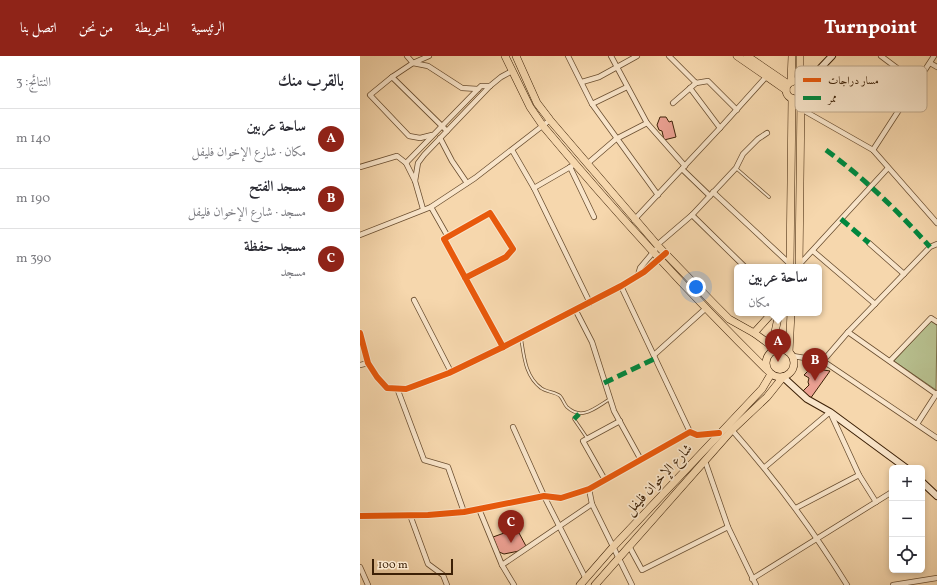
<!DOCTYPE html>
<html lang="ar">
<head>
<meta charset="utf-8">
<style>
  body { margin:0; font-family:Vollkorn,Amiri,serif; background:#f2f2f3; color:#2b2b33; direction:rtl }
  .controls { position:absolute; right:12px; bottom:12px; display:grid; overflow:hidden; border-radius:6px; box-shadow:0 2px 6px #0003 }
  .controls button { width:36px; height:36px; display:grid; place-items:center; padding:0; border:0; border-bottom:1px solid #e1e1e2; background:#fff; color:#2b2b33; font:20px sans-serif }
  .scale { position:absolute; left:12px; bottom:10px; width:81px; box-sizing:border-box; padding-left:4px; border:2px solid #3c2006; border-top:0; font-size:11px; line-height:14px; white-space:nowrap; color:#3c2006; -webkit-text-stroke:3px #f9e5ca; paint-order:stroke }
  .you { position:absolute; left:336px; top:231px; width:14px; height:14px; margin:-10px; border:3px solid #fff; border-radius:50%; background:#1a73e8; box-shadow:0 0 0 6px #1a73e833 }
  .badge { display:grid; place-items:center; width:26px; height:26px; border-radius:50%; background:#8f2418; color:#fff; font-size:13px; font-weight:700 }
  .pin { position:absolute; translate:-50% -33px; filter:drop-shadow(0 1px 2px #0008) }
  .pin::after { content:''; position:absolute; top:21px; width:14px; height:12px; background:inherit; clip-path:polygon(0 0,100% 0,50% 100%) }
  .popup { position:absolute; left:374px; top:208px; width:88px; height:52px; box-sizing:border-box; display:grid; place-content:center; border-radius:6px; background:#fff; filter:drop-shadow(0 1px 3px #0005); font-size:13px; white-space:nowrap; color:#7c7c81 }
  .popup b { font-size:15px; color:#2b2b33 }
  .popup::after { content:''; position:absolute; left:50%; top:100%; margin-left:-8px; border:8px solid transparent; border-top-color:#fff }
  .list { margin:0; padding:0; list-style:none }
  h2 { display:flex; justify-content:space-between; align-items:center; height:52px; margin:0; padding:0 16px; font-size:17px }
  h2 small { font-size:13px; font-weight:400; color:#7c7c81 }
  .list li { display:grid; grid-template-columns:26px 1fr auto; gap:12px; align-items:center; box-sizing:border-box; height:60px; padding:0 16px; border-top:1px solid #e1e1e2 }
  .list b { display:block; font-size:15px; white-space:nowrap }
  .list p { margin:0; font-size:13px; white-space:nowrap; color:#7c7c81 }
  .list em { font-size:13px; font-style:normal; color:#7c7c81 }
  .icon { flex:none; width:22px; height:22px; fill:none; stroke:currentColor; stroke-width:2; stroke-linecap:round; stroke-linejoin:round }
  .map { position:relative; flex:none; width:577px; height:529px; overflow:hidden; direction:ltr }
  header { display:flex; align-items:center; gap:24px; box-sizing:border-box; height:56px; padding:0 20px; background:#8f2418; color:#fff }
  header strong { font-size:19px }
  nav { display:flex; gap:22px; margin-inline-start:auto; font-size:14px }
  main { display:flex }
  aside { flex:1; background:#fff }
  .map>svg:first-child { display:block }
  .green { fill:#b7bf8e; stroke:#7a704a }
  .building { fill:#eba092; stroke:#3c2006 }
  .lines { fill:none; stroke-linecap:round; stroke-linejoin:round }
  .lane-casing { stroke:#6a4e30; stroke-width:3.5 }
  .street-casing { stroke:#6a4e30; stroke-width:6 }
  .secondary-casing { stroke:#3c2006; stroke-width:8 }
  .primary-casing { stroke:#3c2006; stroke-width:8 }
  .lane { stroke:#f9e5ca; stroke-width:2 }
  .street { stroke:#f9e5ca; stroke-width:4.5 }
  .secondary { stroke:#f9e5ca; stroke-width:6 }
  .primary { stroke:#f6d7ad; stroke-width:7 }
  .quiet { stroke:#00873e; stroke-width:5; stroke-dasharray:10 5; stroke-linecap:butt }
  .cycleway-casing { stroke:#f9e5ca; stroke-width:8 }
  .cycleway { stroke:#e8590c; stroke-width:6 }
  .labels { text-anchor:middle; stroke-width:3.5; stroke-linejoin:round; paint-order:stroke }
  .street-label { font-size:14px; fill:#3c2006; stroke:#f9e5ca }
  .key { fill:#f9e5ca; stroke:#c0aa8f; stroke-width:1 }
  .key-label { font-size:11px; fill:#3c2006 }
</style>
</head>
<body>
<header>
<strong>Turnpoint</strong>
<nav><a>الرئيسية</a><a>الخريطة</a><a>من نحن</a><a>اتصل بنا</a></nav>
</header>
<main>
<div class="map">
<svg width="577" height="529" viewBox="0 0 577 529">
  <rect width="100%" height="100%" fill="#f6d7ad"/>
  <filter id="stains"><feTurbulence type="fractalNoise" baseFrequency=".005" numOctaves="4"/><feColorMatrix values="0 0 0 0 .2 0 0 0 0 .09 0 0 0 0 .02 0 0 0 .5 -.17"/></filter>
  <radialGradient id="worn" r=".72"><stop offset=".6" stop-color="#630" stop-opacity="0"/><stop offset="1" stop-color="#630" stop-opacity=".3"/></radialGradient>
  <polygon class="green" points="571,265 577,269 576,334 534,305"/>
  <g class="building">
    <polygon points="300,61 306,61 309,66 312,65 316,81 304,84 302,75 299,74 297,69"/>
    <polygon points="451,312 470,315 450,343 443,335 449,329 448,326 449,322 444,319"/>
    <polygon points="147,476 159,477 166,490 159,495 144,498 139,496 133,481"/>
  </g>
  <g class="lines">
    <g class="lane-casing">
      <g id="lane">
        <polyline points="377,113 409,141"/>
        <path d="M161,282C164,300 165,320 181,332C186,336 196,336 200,340C203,343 204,348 207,351C222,365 235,352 250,343"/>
        <polyline points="214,363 227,382"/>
      </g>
    </g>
    <g class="street-casing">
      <g id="street">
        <polyline points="47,0 53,7 68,10 102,32 118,33"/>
        <polyline points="69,0 53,7 32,21 87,75"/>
        <polyline points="208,0 232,48 298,139"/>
        <polyline points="309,0 336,27 348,25 377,54"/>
        <polyline points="521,0 557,27"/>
        <polyline points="570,7 577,11"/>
        <polyline points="32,21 10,39 49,80 60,82 72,79"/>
        <polyline points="222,26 239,21 277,0"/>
        <polyline points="330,32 360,72"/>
        <polyline points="313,47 336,27"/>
        <polyline points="232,48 267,31"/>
        <polyline points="441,53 513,94 577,167"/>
        <polyline points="287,67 325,110"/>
        <polyline points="80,82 92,105 107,127"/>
        <polyline points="152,94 174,132 230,247"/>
        <polyline points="513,94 574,0"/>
        <polyline points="227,108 256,83 287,67 251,0"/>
        <polyline points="0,111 37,100 46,107"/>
        <polyline points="210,111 234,161"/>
        <polyline points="322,113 350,140"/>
        <polyline points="55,125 58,107 64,99 130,30 141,21 152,15"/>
        <polyline points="174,132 212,110"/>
        <polyline points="353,136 430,208"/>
        <polyline points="71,151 88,181"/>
        <polyline points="63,153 55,125 46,107 121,30 130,30"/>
        <polyline points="332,159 385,211"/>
        <polyline points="274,164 360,72 406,21"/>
        <polyline points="0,179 71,151 115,122 190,64"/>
        <polyline points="509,187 544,218"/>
        <polyline points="297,189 332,159 376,112 383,98 398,83 407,77"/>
        <polyline points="453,195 515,248"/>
        <polyline points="439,209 528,112"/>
        <polyline points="278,219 280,212 295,194"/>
        <polyline points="105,222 146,201 153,193 130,157 84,183 143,291"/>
        <polyline points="261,230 330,376"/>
        <polyline points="54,244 91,316"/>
        <polyline points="216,255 232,286 254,355 281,404"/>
        <polyline points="488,276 576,338"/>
        <polyline points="0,277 8,307 17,321 27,332 46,333 89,317 143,291 261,230 284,216 306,197"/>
        <polyline points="294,299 345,253"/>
        <polyline points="433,300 463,305 488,276 570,191 577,188"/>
        <polyline points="463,305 577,382"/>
        <polyline points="530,305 571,262 577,266"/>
        <polyline points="0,309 8,307"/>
        <polyline points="37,332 64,404 88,411 104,456"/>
        <polyline points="557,368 577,337"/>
        <polyline points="153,371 184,440 226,523"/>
        <path d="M372,374C415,423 453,474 487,529"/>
        <polyline points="345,405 368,471 396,529"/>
        <polyline points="405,411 470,356 499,419 516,446"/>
        <polyline points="245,424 223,385 260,365"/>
        <polyline points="229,433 232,448 272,529"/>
        <polyline points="436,452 499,419"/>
        <polyline points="119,453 142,509 232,448"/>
        <polyline points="50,459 68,508 83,519 87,529"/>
        <polyline points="0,460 68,459 104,456 184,440 201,442 229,433 330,376 337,379 359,377"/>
        <polyline points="269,490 282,514 368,471"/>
        <polyline points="142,509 154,529"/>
        <polyline points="0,511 8,529"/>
        <polyline points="392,523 532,436"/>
        <polyline points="533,529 577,522"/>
      </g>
    </g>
    <g class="secondary-casing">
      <g id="secondary">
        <polyline points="442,28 452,21 472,0"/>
        <polyline points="423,321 447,343 470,356 546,412"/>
        <polyline points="562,426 577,440"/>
      </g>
    </g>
    <g class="primary-casing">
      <g id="primary">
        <path d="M145,0L170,51L183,70C254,155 328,236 407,314"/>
        <polyline points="156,0 177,47 190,64 299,191 354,248 369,263 394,277 416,293"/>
        <polyline points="377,0 426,34"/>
        <polyline points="387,0 428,28"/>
        <circle cx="435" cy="34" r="9"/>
        <polyline points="431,26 432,0"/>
        <polyline points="440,26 440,0"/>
        <polyline points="430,211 432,42"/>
        <polyline points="439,211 441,41"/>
        <polyline points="394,277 412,257"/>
        <circle cx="420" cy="307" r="14"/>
        <polyline points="416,293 415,276 419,257"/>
        <polyline points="429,296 431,257"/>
        <polyline points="220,529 254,490 402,333 411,318"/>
        <polyline points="235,529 372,374 407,341 423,321"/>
      </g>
    </g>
    <use href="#lane" class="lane"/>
    <use href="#street" class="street"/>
    <use href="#secondary" class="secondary"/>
    <use href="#primary" class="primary"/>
    <g class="quiet">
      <path d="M466,94C505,123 538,155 570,191"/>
      <polyline points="481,163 509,187"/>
      <polyline points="244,327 296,302"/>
      <polyline points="214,363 219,358"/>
    </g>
    <g class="cycleway-casing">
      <g id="cycleway">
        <polyline points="105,222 146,201 153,193 130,157 84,183 143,291"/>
        <polyline points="0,277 8,307 17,321 27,332 46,333 89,317 143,291 261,230 284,216 306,197"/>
        <polyline points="0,460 68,459 104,456 184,440 201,442 229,433 330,376 337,379 359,377"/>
      </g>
    </g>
    <use href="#cycleway" class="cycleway"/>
  </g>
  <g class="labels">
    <g class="street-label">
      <text transform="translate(298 423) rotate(-47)" y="5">شارع الإخوان فليفل</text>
    </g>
  </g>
  <rect x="435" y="10" width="132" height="46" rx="6" class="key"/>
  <rect x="443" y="22" width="18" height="4" fill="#e8590c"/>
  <rect x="443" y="40" width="18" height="4" fill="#00873e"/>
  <g class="key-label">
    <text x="468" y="28">مسار دراجات</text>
    <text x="468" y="46">ممر</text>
  </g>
  <rect width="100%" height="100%" filter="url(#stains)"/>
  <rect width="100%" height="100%" fill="url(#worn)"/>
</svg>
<div class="controls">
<button>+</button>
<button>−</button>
<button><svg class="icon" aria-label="locate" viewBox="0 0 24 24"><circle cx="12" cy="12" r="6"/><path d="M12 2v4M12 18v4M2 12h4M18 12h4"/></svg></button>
</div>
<div class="scale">100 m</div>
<div class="you"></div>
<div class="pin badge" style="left:418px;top:306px">A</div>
<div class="popup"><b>ساحة عربين</b>مكان</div>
<div class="pin badge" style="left:455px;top:325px">B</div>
<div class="pin badge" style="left:151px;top:487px">C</div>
</div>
<aside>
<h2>بالقرب منك<small>النتائج: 3</small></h2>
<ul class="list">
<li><span class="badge">A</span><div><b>ساحة عربين</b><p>مكان · شارع الإخوان فليفل</p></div><em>140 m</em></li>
<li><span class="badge">B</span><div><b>مسجد الفتح</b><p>مسجد · شارع الإخوان فليفل</p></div><em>190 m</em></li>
<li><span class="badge">C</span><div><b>مسجد حفظة</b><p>مسجد</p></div><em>390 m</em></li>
</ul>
</aside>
</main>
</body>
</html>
